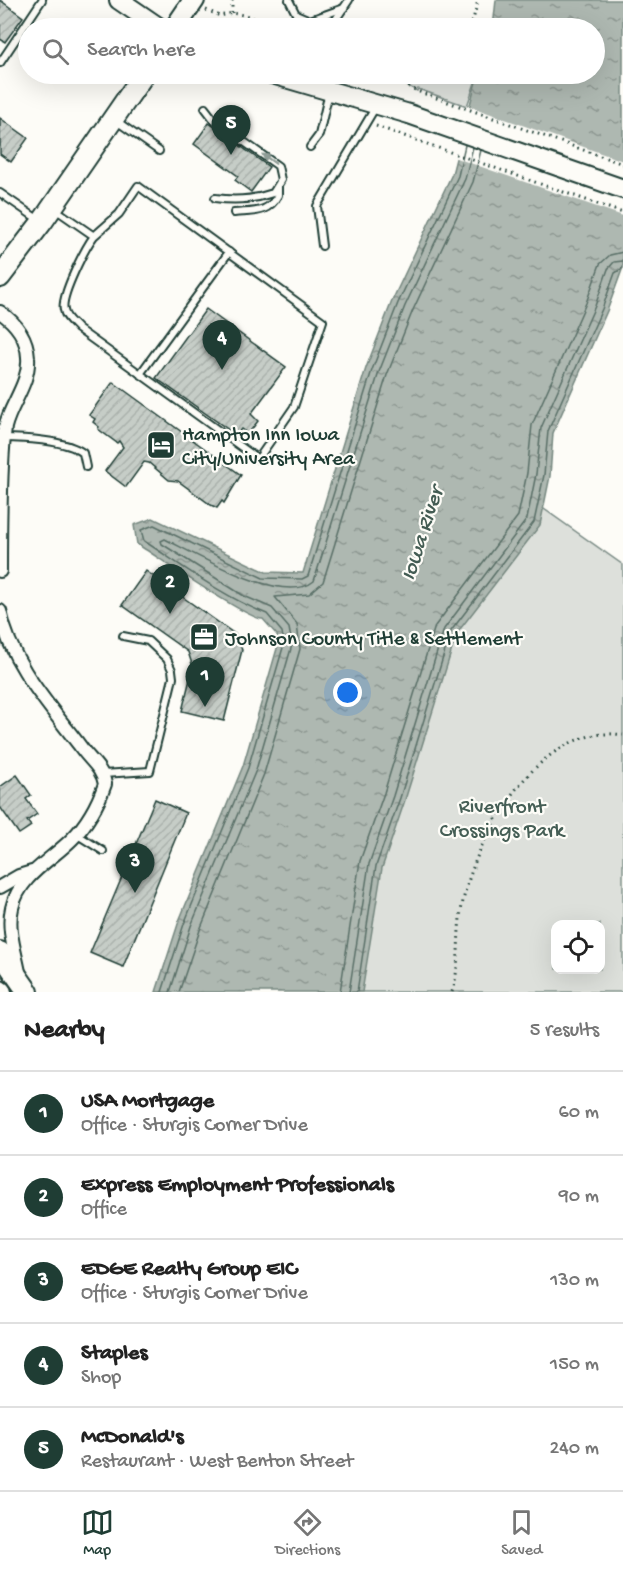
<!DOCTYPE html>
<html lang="en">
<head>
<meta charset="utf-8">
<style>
  body { margin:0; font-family:"Gochi Hand",sans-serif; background:#f2f2f2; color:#222 }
  .controls { position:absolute; right:18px; bottom:18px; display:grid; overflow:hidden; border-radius:12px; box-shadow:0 6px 24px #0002 }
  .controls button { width:54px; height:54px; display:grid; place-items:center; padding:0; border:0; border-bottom:2px solid #e0e0e0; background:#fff; color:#222; font:30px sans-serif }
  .you { position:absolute; left:348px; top:693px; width:21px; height:21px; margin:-15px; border:4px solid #fff; border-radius:50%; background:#1a73e8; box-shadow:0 0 0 9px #1a73e833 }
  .badge { display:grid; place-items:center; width:39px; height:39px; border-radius:50%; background:#1f3d34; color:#fff; font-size:20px; font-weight:700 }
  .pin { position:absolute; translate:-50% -50px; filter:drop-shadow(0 2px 3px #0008) }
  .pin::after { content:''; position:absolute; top:32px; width:21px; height:18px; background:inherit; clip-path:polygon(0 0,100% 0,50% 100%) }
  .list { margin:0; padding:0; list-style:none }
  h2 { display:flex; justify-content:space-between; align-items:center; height:78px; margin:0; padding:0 24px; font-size:26px }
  h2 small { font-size:20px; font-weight:400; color:#767676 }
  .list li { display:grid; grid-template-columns:39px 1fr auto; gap:18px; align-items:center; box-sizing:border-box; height:84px; padding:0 24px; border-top:2px solid #e0e0e0 }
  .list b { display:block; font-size:22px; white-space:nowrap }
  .list p { margin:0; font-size:20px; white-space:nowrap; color:#767676 }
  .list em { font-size:20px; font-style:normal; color:#767676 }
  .icon { flex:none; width:33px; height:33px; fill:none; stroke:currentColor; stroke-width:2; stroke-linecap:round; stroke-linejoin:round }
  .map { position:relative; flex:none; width:623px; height:992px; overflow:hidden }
  .search { position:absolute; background:#fff; box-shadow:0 6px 24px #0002; left:18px; right:18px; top:18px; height:66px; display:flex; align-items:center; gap:15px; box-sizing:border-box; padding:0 21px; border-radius:33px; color:#767676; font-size:22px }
  .sheet { height:498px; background:#fff }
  nav { display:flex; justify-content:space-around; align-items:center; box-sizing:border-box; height:84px; border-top:2px solid #e0e0e0; background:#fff; font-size:16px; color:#767676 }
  nav a { display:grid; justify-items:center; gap:3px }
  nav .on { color:#1f3d34 }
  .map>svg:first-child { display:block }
  .green { fill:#dde0db; stroke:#7e8e88; stroke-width:1.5; fill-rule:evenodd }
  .water { fill:url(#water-ripples); stroke:#75877f; stroke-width:1.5 }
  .pier { fill:#fdfcf7 }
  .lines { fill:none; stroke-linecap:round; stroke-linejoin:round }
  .shore { stroke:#586e66; stroke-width:1.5 }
  .building { fill:url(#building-hatch); stroke:#1f3d34; stroke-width:1.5 }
  .lane-casing { stroke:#1f3d34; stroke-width:10 }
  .street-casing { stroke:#1f3d34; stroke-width:16 }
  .secondary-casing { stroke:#1f3d34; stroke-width:22 }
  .primary-casing { stroke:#1f3d34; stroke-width:24 }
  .path { stroke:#1f3d34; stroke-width:3; stroke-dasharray:1.5 4.5; stroke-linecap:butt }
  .lane { stroke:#fdfcf7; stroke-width:6 }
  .street { stroke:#fdfcf7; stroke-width:12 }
  .secondary { stroke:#fdfcf7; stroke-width:18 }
  .primary { stroke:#fdfcf7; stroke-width:20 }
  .oneway { fill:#8e9c96 }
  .labels { text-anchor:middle; stroke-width:4.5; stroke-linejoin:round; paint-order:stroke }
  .poi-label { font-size:21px; fill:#1f3d34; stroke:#fdfcf7; text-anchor:start }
  .park-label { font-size:21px; fill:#455e55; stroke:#fdfcf7 }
  .water-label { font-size:22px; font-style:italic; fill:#435c53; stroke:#fdfcf7 }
</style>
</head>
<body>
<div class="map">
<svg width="623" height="992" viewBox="0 0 623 992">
  <defs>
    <pattern id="water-ripples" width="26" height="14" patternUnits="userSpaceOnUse" patternTransform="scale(1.5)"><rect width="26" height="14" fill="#aeb8b1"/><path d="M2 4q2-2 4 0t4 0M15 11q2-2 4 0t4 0" fill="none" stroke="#8d9791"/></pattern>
    <pattern id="building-hatch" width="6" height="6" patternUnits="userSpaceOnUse" patternTransform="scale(1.5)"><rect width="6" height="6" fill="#c6cdc7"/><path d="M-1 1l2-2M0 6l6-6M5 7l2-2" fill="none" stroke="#aab1ac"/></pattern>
  </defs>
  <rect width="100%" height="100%" fill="#fdfcf7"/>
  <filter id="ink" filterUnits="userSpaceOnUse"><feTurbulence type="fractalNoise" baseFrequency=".0167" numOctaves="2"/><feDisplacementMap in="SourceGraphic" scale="12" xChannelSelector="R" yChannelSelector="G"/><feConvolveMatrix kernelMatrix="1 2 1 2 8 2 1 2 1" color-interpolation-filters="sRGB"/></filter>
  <g filter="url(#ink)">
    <g class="green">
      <polygon points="396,74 478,74 467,106 418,89 417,91 402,83"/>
      <path d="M527,497L623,565V992H322L418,677ZM556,924H600V969H556Z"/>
    </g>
    <path class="water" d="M496,0H623V267L607,311L553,433L550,476L540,525L457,633L405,800L382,868L362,992H156L179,921L243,766L278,645L277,635L263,619C250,621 155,555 137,544L134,525L153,518L266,572L303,573L366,368L392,301L452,174L478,74H594V28H493Z"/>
    <polygon class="pier" points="466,105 623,161 623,216 453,157"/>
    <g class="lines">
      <g class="shore">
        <path d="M162,992L184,924L248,768L284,644L282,632L267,614C224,597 184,567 144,541L141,530L154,525L263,578L302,579L308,576L372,370L398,303L458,176L465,145"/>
        <path d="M170,992L191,926L256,770L292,645L289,628L272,608L244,596L162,544L161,541L165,539C195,554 284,607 314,581L379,372L405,306L465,179L473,147"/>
        <polyline points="179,992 200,930 264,774 300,649 297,624 275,597 309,594 323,582 387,375 413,310 473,182 481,150"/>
        <polyline points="340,992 360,861 384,793 435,626 518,516 527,473 532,425 586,303 600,264 610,255 623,252"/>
        <polyline points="349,992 369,864 393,796 444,629 527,519 536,474 541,428 595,306 608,269 614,262 623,261"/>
        <polyline points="357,992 376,866 400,798 451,631 534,522 544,475 548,431 602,309 615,273 623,268"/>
      </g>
    </g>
    <g class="building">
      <polygon points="0,0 23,17 5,42 0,39"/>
      <polygon points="0,118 28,138 11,162 0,154"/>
      <polygon points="209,123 269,167 251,192 235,180 238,176 194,144"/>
      <polygon points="206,309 286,367 251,414 258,421 248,434 241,429 236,435 156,378"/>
      <polygon points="113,382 241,475 224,503 222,501 217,508 211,505 178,481 169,480 149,463 144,462 126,487 105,471 123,447 119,441 117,443 98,429 99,427 93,422 95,419 89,415"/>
      <polygon points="146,571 236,635 242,650 224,721 182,711 193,667 188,652 122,605"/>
      <polygon points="17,775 31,795 26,799 37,814 27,821 31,826 19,834 0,807 0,787"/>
      <polygon points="155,799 186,813 123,967 90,953"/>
    </g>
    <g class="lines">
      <g class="lane-casing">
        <g id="lane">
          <polyline points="289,0 296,14 310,20 344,8"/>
          <polyline points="330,28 349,0"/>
          <polyline points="0,63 42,0"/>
          <path d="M205,108L215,121L278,166L281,180L273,193C253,200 235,201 215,198"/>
          <polyline points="115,120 159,151"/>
          <polyline points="310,147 319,135 329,92"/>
          <polyline points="0,193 39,220"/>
          <path d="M55,209L94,236L119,214L138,186L323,321L294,407L258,459L78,329C73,323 65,318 64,310C60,297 85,248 94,236"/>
          <path d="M234,213C253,211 268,214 278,195V187"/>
          <polyline points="322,246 317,206 375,108"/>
          <polyline points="140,374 229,252"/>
          <path d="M2,438C23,438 67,440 83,453L86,467"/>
          <polyline points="103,774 150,771 173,678 172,670 167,659 148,641 123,636"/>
          <polyline points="76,834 103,851"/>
        </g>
      </g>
      <g class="street-casing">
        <g id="street">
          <path d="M0,312C16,323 27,338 28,357C30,383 11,403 5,427C0,468 0,528 0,571"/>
          <path d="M0,611C10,663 49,705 80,746C89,760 102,767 105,784C98,804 87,824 72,839C50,861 19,876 12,908C7,929 15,951 19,972"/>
          <polyline points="0,887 19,876 32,872"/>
        </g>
      </g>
      <g class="secondary-casing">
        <g id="secondary">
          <polyline points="119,0 160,28"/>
          <polyline points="272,74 409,114 623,189"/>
        </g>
      </g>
      <g class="primary-casing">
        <g id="primary">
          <polyline points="175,28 194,0"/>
          <polyline points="0,277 42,222 144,74"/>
          <polyline points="0,952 28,992"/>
          <polyline points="0,991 1,992"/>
        </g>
      </g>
      <g class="path">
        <polyline points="232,0 232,13"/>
        <polyline points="206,10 220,16 232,13 249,16 271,28"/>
        <polyline points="420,28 429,28"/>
        <polyline points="471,28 478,0"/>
        <polyline points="391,74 399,80"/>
        <polyline points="396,74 402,83 417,91 623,164"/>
        <polyline points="376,126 623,213"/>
        <path d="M452,992C461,965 456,934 462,906C475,837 539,721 623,735"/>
      </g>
      <use href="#lane" class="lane"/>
      <use href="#street" class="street"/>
      <use href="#secondary" class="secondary"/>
      <use href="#primary" class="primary"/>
    </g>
    <defs><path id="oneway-solid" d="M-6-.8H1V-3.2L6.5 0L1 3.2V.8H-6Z" transform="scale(1.5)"/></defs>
    <use class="oneway" href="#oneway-solid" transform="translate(269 159) rotate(-145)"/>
  </g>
  <defs>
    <g id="hotel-square" transform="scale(1.5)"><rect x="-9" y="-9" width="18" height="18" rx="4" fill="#1f3d34" stroke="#fdfcf7"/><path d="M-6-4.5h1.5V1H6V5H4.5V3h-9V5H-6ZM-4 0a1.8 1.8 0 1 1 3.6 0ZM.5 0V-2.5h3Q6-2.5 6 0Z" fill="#fff"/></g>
    <g id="office-square" transform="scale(1.5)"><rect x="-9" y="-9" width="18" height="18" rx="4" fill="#1f3d34" stroke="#fdfcf7"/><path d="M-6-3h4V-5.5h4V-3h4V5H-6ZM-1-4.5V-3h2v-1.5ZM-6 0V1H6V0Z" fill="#fff"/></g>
  </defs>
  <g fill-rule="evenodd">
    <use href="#hotel-square" x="161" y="445"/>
    <use href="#office-square" x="204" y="637"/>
  </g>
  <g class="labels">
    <g class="poi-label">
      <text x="182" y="440">Hampton Inn Iowa<tspan x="182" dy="24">City/University Area</tspan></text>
      <text x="225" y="644">Johnson County Title &amp; Settlement</text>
    </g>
    <g class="park-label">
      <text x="502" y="812">Riverfront<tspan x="502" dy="24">Crossings Park</tspan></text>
    </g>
    <g class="water-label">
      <text transform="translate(420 533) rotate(-72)" y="8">Iowa River</text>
    </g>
  </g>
</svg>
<div class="controls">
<button><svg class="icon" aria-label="locate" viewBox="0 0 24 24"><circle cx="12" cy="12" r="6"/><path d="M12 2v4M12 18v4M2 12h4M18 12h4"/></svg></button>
</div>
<div class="you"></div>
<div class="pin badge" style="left:205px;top:707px">1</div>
<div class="pin badge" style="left:170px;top:614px">2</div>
<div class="pin badge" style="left:135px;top:893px">3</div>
<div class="pin badge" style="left:222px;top:370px">4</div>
<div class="pin badge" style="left:231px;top:155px">5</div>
<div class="search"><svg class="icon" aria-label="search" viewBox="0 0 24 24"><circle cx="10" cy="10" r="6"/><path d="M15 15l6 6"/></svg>Search here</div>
</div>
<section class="sheet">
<h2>Nearby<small>5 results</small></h2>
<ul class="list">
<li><span class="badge">1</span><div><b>USA Mortgage</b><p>Office · Sturgis Corner Drive</p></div><em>60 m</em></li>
<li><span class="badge">2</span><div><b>Express Employment Professionals</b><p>Office</p></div><em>90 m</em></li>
<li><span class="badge">3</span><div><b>EDGE Realty Group EIC</b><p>Office · Sturgis Corner Drive</p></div><em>130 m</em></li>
<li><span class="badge">4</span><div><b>Staples</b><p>Shop</p></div><em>150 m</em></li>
<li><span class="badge">5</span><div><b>McDonald's</b><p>Restaurant · West Benton Street</p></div><em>240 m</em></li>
</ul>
</section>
<nav>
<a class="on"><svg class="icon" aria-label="map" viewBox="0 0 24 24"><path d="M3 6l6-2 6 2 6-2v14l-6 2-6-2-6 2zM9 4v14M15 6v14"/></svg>Map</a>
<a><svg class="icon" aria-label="directions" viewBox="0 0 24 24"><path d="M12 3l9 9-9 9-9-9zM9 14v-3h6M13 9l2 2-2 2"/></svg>Directions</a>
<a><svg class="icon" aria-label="saved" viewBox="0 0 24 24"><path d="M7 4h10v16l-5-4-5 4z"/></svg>Saved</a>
</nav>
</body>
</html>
